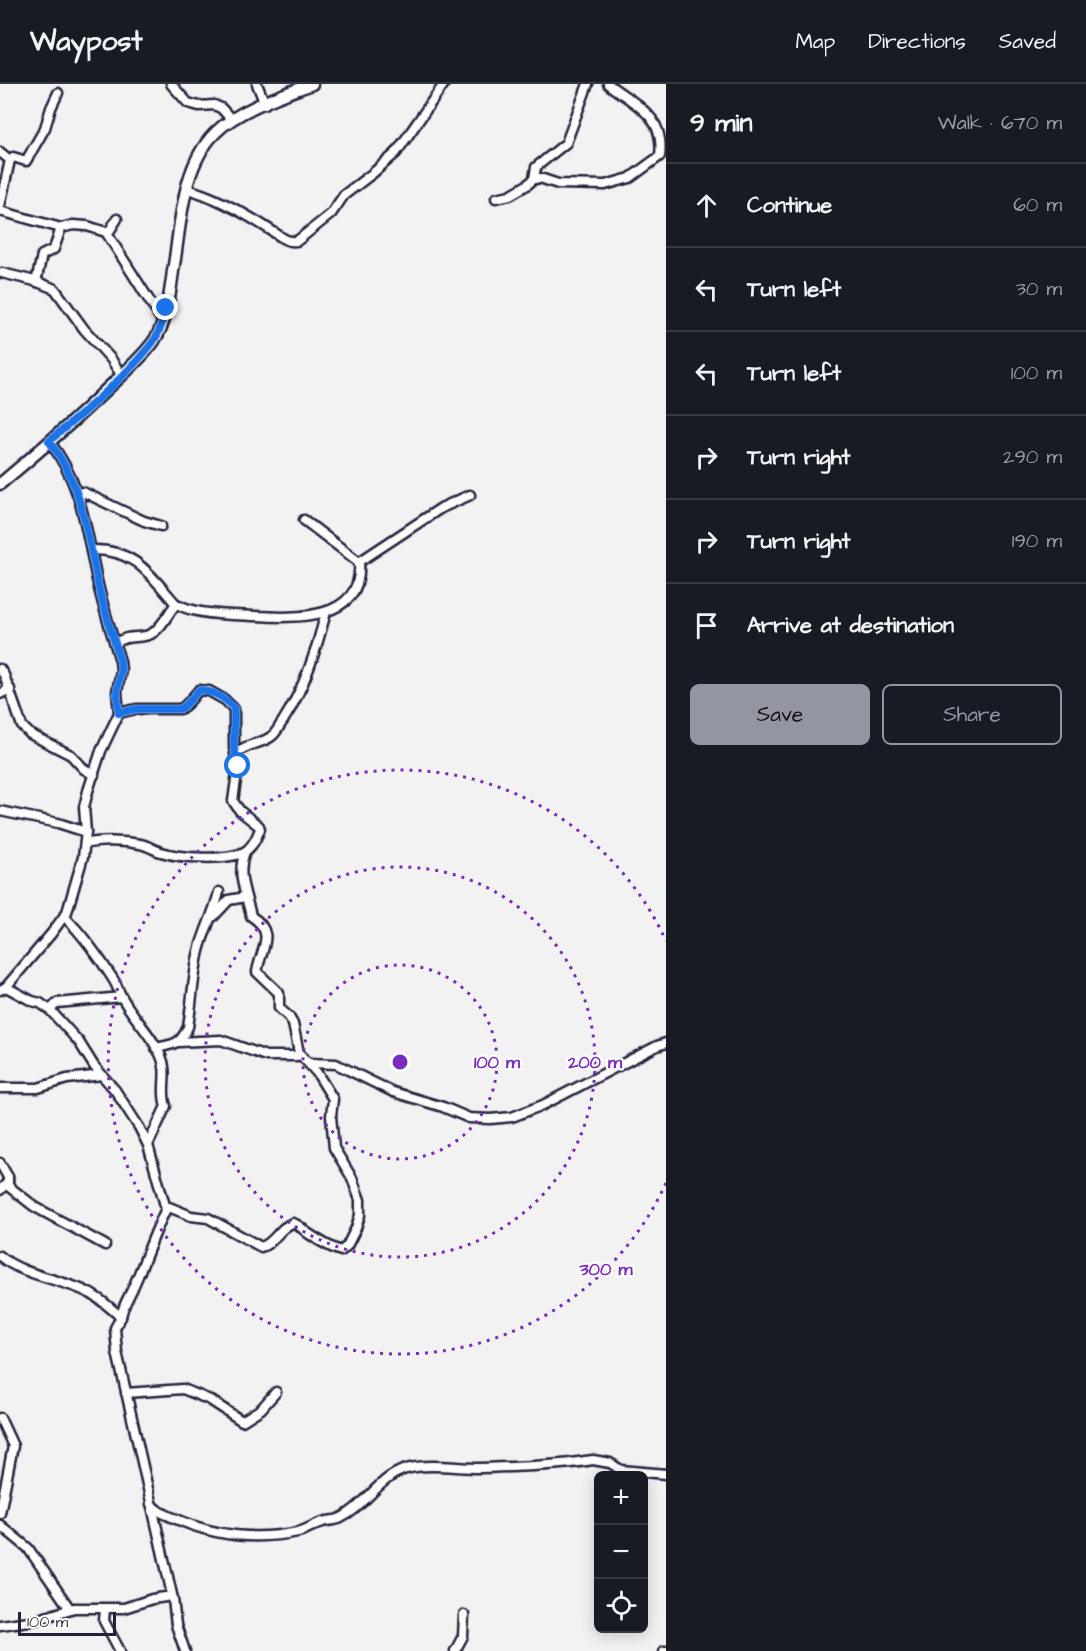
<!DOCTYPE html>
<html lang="en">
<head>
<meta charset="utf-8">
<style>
  body { margin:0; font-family:"Architects Daughter",sans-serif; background:#20242c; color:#f1f3f6 }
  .controls { position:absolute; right:18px; bottom:18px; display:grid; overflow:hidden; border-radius:9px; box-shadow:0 3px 15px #0003 }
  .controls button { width:54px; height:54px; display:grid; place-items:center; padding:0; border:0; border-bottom:2px solid #363941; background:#171b24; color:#f1f3f6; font:30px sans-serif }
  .scale { position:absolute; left:18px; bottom:15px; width:98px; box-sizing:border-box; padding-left:6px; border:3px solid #22223b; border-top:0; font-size:16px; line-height:21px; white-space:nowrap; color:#22223b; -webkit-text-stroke:4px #fff; paint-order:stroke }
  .stop { position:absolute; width:18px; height:18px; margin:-14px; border:4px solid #1a73e8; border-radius:50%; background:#fff }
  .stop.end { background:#1a73e8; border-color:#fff; box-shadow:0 2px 6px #0008 }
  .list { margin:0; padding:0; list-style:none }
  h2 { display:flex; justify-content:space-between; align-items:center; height:78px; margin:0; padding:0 24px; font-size:26px }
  h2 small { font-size:20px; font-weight:400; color:#9ea1a6 }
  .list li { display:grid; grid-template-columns:39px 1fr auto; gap:18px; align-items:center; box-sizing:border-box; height:84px; padding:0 24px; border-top:2px solid #363941 }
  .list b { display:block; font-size:22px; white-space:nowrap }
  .list em { font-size:20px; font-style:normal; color:#9ea1a6 }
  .actions { display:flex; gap:12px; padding:18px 24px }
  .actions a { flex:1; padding:14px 0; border:2px solid #9495a2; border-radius:9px; text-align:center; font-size:21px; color:#9495a2 }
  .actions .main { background:#9495a2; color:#111 }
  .icon { flex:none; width:33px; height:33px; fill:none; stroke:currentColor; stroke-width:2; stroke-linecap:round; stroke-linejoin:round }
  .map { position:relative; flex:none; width:666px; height:1567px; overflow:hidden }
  header { display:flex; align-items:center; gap:36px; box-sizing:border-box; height:84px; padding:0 30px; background:#171b24; border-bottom:2px solid #363941 }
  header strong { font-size:28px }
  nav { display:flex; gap:33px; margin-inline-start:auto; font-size:21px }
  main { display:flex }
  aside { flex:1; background:#171b24 }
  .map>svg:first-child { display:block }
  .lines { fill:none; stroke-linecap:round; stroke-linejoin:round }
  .minor-casing { stroke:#22223b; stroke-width:13 }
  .major-casing { stroke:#22223b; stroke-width:15 }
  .minor { stroke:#fff; stroke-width:8 }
  .major { stroke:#fff; stroke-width:10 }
  .route { stroke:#1a73e8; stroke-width:8 }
  .ring { fill:none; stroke:#7b2cbf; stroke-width:3; stroke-dasharray:3 6 }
  .centre { fill:#7b2cbf; stroke:#fff; stroke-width:3 }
  .ring-label { font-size:18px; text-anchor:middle; font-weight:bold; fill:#7b2cbf; stroke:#fff; stroke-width:4.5; stroke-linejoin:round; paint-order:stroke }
</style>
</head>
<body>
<header>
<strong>Waypost</strong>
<nav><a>Map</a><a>Directions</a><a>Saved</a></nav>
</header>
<main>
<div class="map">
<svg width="666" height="1567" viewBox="0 0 666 1567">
  <rect width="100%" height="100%" fill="#f2f2f3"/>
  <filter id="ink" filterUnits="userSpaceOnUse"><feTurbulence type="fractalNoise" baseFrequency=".0167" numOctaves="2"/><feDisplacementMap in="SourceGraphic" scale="12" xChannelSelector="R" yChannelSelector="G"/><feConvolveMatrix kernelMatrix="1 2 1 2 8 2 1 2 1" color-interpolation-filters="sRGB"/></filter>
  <g filter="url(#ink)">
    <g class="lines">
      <g class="minor-casing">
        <g id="minor">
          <polyline points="171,0 188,19 199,22 214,21 221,24 232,36"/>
          <polyline points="257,0 265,20"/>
          <polyline points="0,68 10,76"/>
          <path d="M534,95L540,94L558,100L605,101L630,94L660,72C665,31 635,21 608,0"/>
          <path d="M187,105C217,113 246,130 272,147C280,152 287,159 297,157L331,130L344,111L373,89L396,69L444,0"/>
          <polyline points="496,114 510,111 527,101 534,95 536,83 566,59 588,0"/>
          <polyline points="0,122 10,76 13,73 26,77 45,44 51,24 58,9"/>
          <polyline points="0,127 61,144 73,141 87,142 106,148 110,146 117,135"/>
          <polyline points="106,148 163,238"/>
          <polyline points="2,189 35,197 55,205 84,245 111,275 122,292"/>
          <polyline points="36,198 42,171 54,165 61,144"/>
          <polyline points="80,415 78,409 83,408 144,437 161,442"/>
          <path d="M92,466C135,465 150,491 176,520"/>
          <polyline points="359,478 441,424 470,411"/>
          <path d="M115,560C128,549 139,556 151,550C162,544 168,529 176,520C182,522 187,525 193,526C213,532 233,530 253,532C294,534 364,538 359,478L304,436"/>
          <polyline points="0,585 4,591 22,642 30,650 71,671 84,685 94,691"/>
          <polyline points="0,610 10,605"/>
          <path d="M235,671C245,659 261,661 272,652C277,648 279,642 283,637C305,603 316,567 326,528"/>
          <polyline points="0,727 58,739 86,748"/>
          <path d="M85,760C100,756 124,757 140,760C147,761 154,766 161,768C180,774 227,777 244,768C252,764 257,753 260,745L259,742L240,727L233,717L238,682L234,664V625L225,616L209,607L199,606C193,612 187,622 180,625H136L119,629"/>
          <polyline points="214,832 229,816 245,813"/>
          <path d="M65,833C83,851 99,873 113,895C117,901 119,909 123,915C134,935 152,951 161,972C169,989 160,1006 166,1022L148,1061"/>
          <path d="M6,903L32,917L40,919L50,926L79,958L94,982L115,1006L139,1043L148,1061L166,1125C154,1149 146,1174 135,1199C130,1212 123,1220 121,1233"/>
          <path d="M0,906L6,903L51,850L67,828L83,773L86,748L84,723L88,707L101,667L119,629L117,608L121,586L120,577C112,550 103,524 97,496C86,446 82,399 49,357"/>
          <polyline points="50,926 57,919 122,913"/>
          <path d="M178,958L221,956L266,972H297L299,969L293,940L289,933L279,924V909L257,888C261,864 277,849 251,832C246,810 236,790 245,768"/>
          <path d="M156,964C174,960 180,961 188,943C192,918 193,892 199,867C204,847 214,829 219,808"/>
          <polyline points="309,979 336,980 393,1008 443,1023 469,1034 490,1035 512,1033 543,1021 657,962 666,959"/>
          <polyline points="0,1004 38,1004 67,995 102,991"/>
          <polyline points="0,1079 8,1093 8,1098 0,1106"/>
          <polyline points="8,1093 8,1102 35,1123 105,1161"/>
          <path d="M166,1125L169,1123L191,1132L208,1134L261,1163C275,1159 279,1143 293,1139C300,1141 303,1146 309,1150C318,1156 331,1164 341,1167L347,1162L356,1144L360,1131V1116L352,1094L334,1064L331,1032L333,1015L317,989L299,969"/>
          <path d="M0,1172C20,1190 58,1195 83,1206C98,1212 109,1223 121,1233L115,1244L117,1268L173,1515L176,1541L185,1567"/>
          <polyline points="126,1309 183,1305 210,1316 242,1337 261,1325 276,1308"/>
          <polyline points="0,1334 13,1362 0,1429"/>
          <path d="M151,1420C157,1428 165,1430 174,1434C214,1452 254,1457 298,1448C307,1446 315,1440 323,1438C329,1436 336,1437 341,1434C366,1422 379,1393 406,1385C430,1379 455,1384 479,1384C517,1383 556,1382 593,1376L610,1379L621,1386L666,1390"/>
          <polyline points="0,1441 28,1464 70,1525"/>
          <polyline points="105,1525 104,1537 120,1567"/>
          <polyline points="0,1541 36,1536 74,1524 124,1524 152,1515 172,1512"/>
          <polyline points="455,1567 463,1552 464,1531"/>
          <polyline points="664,1567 666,1567"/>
        </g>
      </g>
      <g class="major-casing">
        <path id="major" d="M0,400C36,370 72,339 106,306C122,291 141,275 154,257C167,237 170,210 173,187C181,142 181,83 215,49C237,26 282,11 312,0"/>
      </g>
      <use href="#minor" class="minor"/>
      <use href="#major" class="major"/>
    </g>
  </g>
  <g class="lines" filter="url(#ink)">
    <path class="route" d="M166,224C163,236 160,248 153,258C126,293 83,329 49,357C81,398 87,447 97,496C103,524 113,550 120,577L121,586L117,608L119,629L136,625H180C187,622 193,612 199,606C212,607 227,614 234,625V664L238,682"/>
  </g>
  <g class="ring">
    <circle cx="400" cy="978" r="97"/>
    <circle cx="400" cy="978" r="195"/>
    <path d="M666 1099A292 292 0 1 1 666 857"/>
  </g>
  <circle cx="400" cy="978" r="9" class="centre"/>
  <g class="ring-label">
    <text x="497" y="984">100 m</text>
    <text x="595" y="984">200 m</text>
    <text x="606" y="1191">300 m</text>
  </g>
</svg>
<div class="controls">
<button>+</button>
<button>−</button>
<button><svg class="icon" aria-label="locate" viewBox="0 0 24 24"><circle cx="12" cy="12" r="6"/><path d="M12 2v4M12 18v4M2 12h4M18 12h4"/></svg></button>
</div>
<div class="scale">100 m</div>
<div class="stop" style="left:238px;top:682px"></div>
<div class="stop end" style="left:166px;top:224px"></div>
</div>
<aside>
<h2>9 min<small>Walk · 670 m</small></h2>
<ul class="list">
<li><svg class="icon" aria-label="ahead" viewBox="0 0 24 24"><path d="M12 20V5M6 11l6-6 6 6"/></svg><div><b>Continue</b></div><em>60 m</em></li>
<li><svg class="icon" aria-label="left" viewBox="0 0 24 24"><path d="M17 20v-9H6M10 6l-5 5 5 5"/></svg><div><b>Turn left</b></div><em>30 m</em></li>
<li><svg class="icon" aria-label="left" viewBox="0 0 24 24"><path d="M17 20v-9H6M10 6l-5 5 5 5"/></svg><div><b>Turn left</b></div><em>100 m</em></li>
<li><svg class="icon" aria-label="right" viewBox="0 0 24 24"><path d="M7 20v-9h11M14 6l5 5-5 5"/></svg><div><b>Turn right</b></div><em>290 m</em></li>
<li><svg class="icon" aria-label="right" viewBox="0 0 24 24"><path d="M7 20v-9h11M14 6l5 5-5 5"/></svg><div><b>Turn right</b></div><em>190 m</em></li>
<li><svg class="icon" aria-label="arrive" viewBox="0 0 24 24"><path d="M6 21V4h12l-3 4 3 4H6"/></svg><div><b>Arrive at destination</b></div></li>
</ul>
<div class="actions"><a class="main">Save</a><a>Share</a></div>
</aside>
</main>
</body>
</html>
